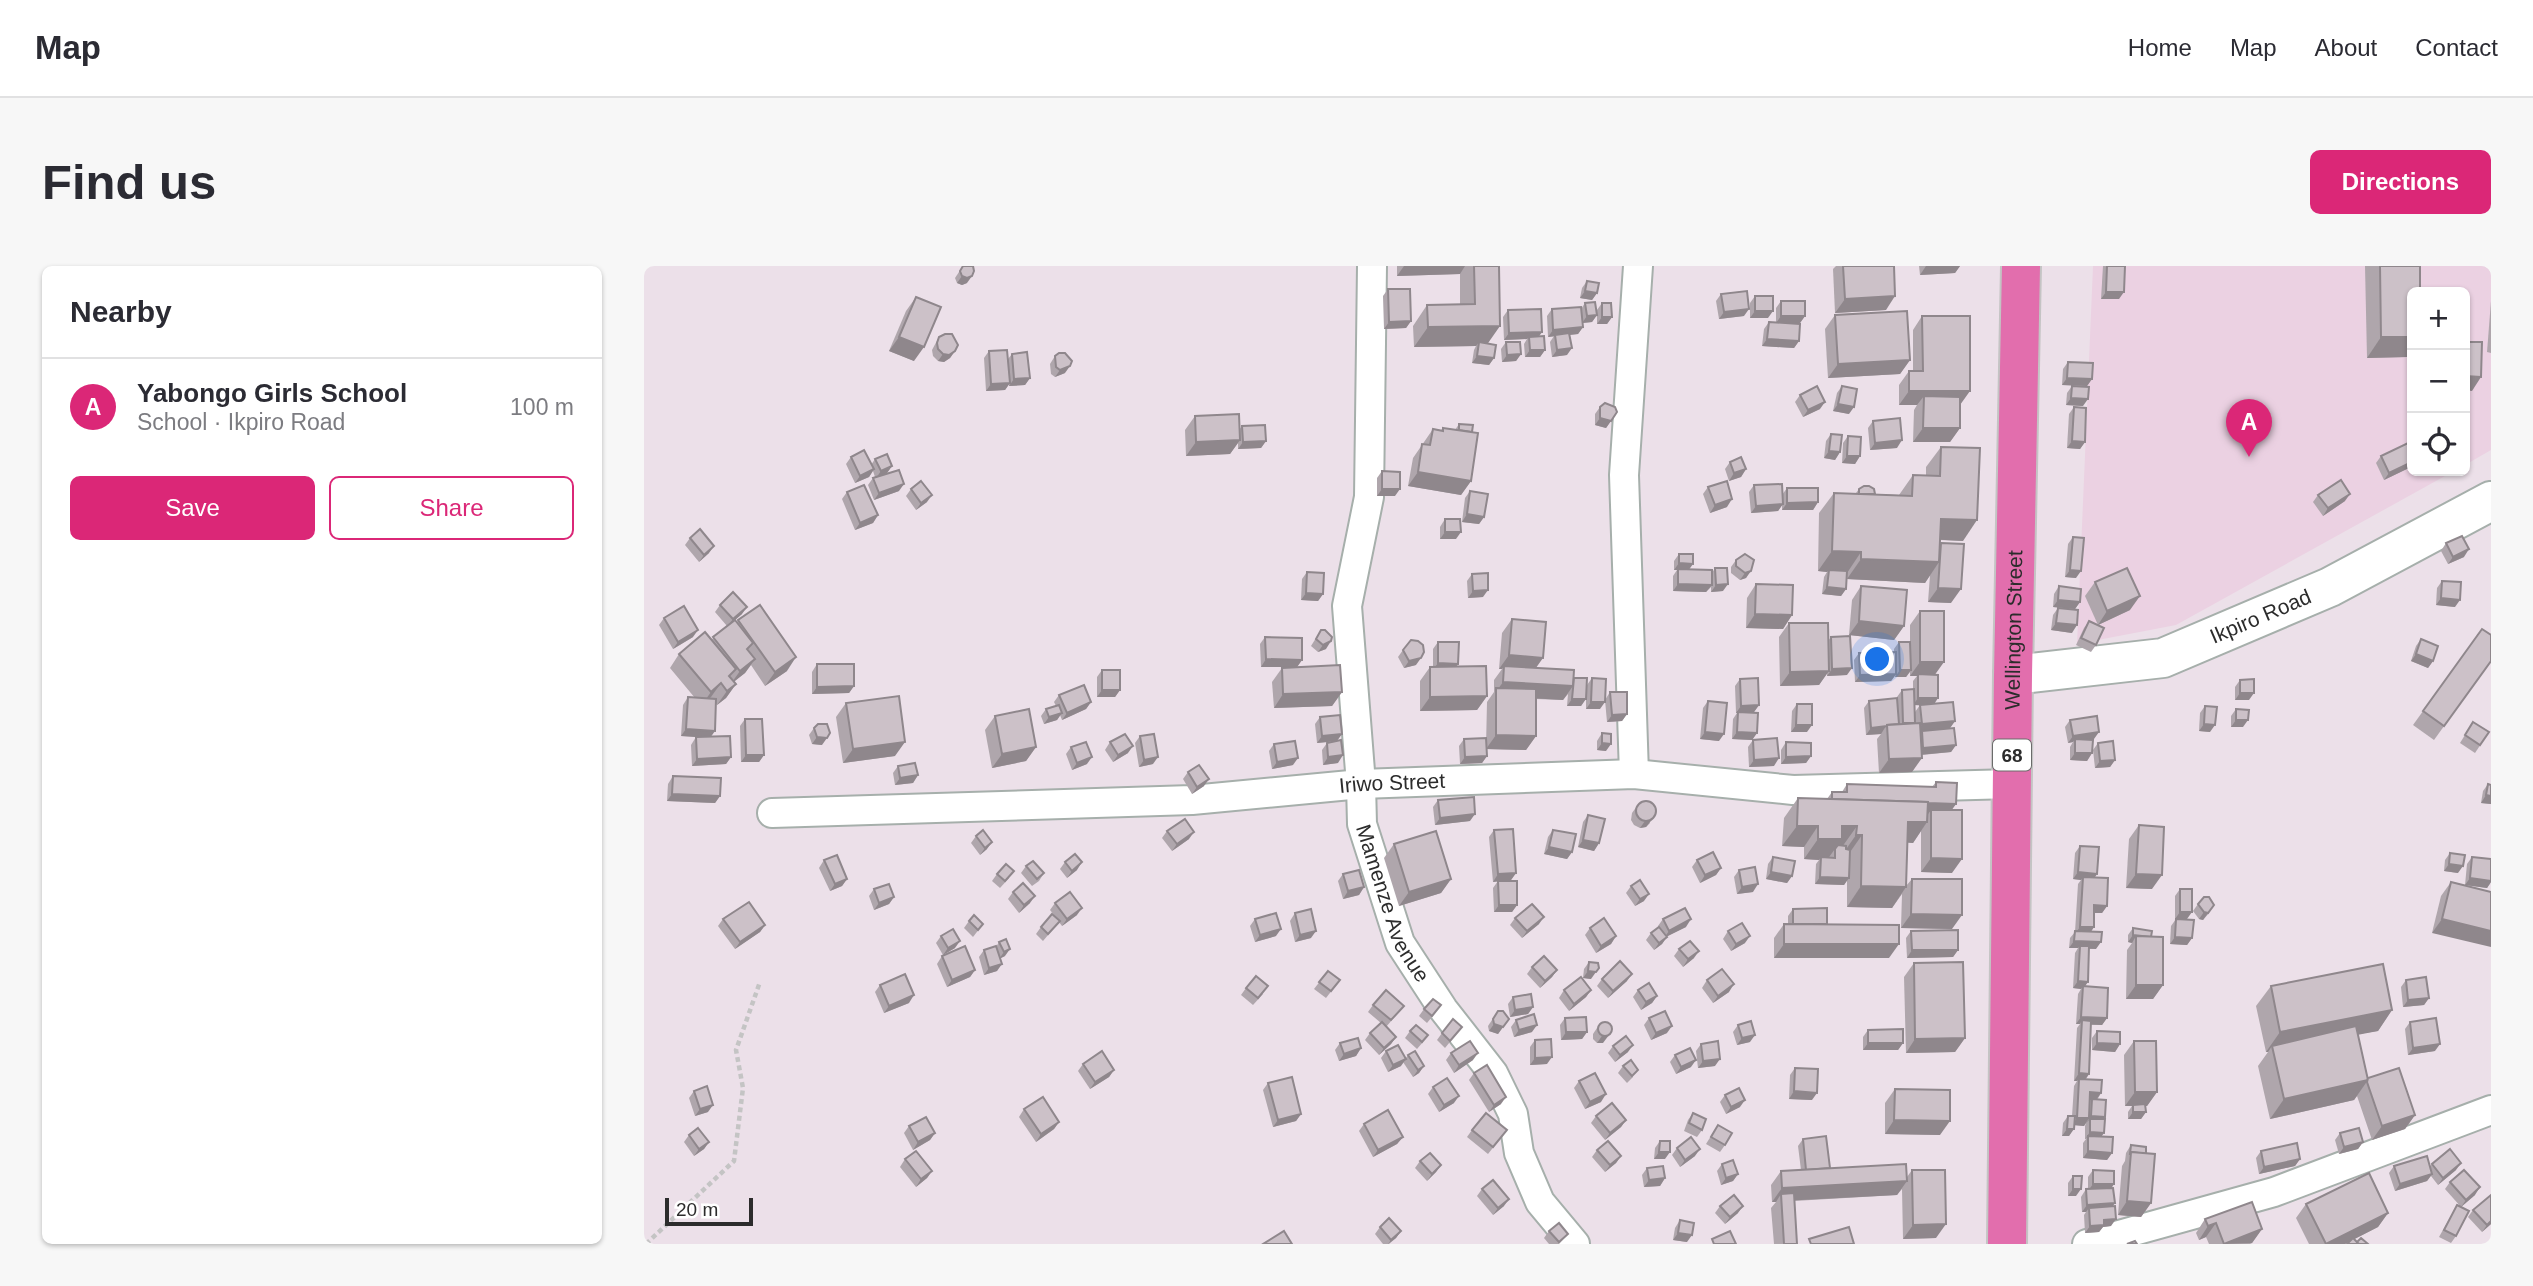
<!DOCTYPE html>
<html lang="en">
<head>
<meta charset="utf-8">
<style>
  body { margin:0; font-family:Helvetica,sans-serif; background:#f7f7f7; color:#2b2b33 }
  .controls { position:absolute; right:21px; top:21px; display:grid; overflow:hidden; border-radius:10px; box-shadow:0 2px 5px #0004 }
  .controls button { width:63px; height:63px; display:grid; place-items:center; padding:0; border:0; border-bottom:2px solid #e1e1e2; background:#fff; color:#2b2b33; font:35px sans-serif }
  .scale { position:absolute; left:21px; bottom:18px; width:88px; box-sizing:border-box; padding-left:7px; border:4px solid #2c2c2c; border-top:0; font-size:19px; line-height:24px; white-space:nowrap; color:#2c2c2c; -webkit-text-stroke:5px #fff; paint-order:stroke }
  .you { position:absolute; left:1234px; top:394px; width:24px; height:24px; margin:-18px; border:5px solid #fff; border-radius:50%; background:#1a73e8; box-shadow:0 0 0 10px #1a73e833 }
  .badge { display:grid; place-items:center; width:46px; height:46px; border-radius:50%; background:#db2777; color:#fff; font-size:23px; font-weight:700 }
  .pin { position:absolute; translate:-50% -58px; filter:drop-shadow(0 2px 4px #0008) }
  .pin::after { content:''; position:absolute; top:37px; width:24px; height:21px; background:inherit; clip-path:polygon(0 0,100% 0,50% 100%) }
  .list { margin:0; padding:0; list-style:none }
  h2 { display:flex; justify-content:space-between; align-items:center; height:91px; margin:0; padding:0 28px; font-size:30px }
  h2 small { font-size:23px; font-weight:400; color:#7c7c81 }
  .list li { display:grid; grid-template-columns:46px 1fr auto; gap:21px; align-items:center; box-sizing:border-box; height:98px; padding:0 28px; border-top:2px solid #e1e1e2 }
  .list b { display:block; font-size:26px; white-space:nowrap }
  .list p { margin:0; font-size:23px; white-space:nowrap; color:#7c7c81 }
  .list em { font-size:23px; font-style:normal; color:#7c7c81 }
  .actions { display:flex; gap:14px; padding:21px 28px }
  .actions a { flex:1; padding:16px 0; border:2px solid #db2777; border-radius:10px; text-align:center; font-size:24px; color:#db2777 }
  .actions .main { background:#db2777; color:#fff }
  .icon { flex:none; width:38px; height:38px; fill:none; stroke:currentColor; stroke-width:2; stroke-linecap:round; stroke-linejoin:round }
  .map { position:relative; flex:none; width:1847px; height:978px; overflow:hidden; border-radius:10px }
  header { display:flex; align-items:center; gap:42px; box-sizing:border-box; height:98px; padding:0 35px; background:#fff; border-bottom:2px solid #e1e1e2 }
  header strong { font-size:33px }
  nav { display:flex; gap:38px; margin-inline-start:auto; font-size:24px }
  .intro { display:flex; align-items:center; justify-content:space-between; box-sizing:border-box; height:168px; padding:0 42px }
  h1 { margin:0; font-size:49px }
  .button { padding:18px 32px; border-radius:10px; background:#db2777; color:#fff; font-size:24px; font-weight:700 }
  main { display:flex; gap:42px; padding:0 42px }
  aside { flex:1; background:#fff; border-radius:10px; box-shadow:0 2px 5px #0004 }
  .map>svg:first-child { display:block }
  .education { fill:#ebd1e2 }
  .lines { fill:none; stroke-linecap:round; stroke-linejoin:round }
  .street-casing { stroke:#a6afab; stroke-width:32 }
  .secondary-casing { stroke:#a6afab; stroke-width:42 }
  .primary-casing { stroke:#c4c4c4; stroke-width:42 }
  .path { stroke:#c4c4c4; stroke-width:4.5; stroke-dasharray:5 3.5; stroke-linecap:butt }
  .street { stroke:#fff; stroke-width:28 }
  .secondary { stroke:#fff; stroke-width:38 }
  .primary { stroke:#e26ead; stroke-width:38 }
  .wall { fill:#afa6ac; fill-rule:evenodd }
  .shaded-wall { fill:#8f878c }
  .building { fill:#ccc1c8; stroke:#8f878c; stroke-width:2 }
  .labels { text-anchor:middle; stroke-width:7; stroke-linejoin:round; paint-order:stroke }
  .shield { fill:#fff; stroke:#6b6b6b; stroke-width:2 }
  .shield-label { font-size:19px; font-weight:bold; fill:#2c2c2c }
  .street-label { font-size:21px; fill:#2c2c2c; stroke:#fff }
</style>
</head>
<body>
<header>
<strong>Map</strong>
<nav><a>Home</a><a>Map</a><a>About</a><a>Contact</a></nav>
</header>
<div class="intro"><h1>Find us</h1><a class="button">Directions</a></div>
<main>
<aside>
<h2>Nearby<small></small></h2>
<ul class="list">
<li><span class="badge">A</span><div><b>Yabongo Girls School</b><p>School · Ikpiro Road</p></div><em>100 m</em></li>
</ul>
<div class="actions"><a class="main">Save</a><a>Share</a></div>
</aside>
<div class="map">
<svg width="1847" height="978" viewBox="0 0 1847 978">
  <rect width="100%" height="100%" fill="#ece0e9"/>
  <polygon class="education" points="1449,0 1847,0 1847,184 1821,199 1821,26 1768,26 1768,205 1810,205 1532,359 1433,378"/>
  <g class="lines">
    <g class="street-casing">
      <g id="street">
        <path id="s1" d="M728,0L725,231L703,340L717,518L718,558L756,677L799,743L849,807L869,848L875,887L896,936L931,978"/>
        <polyline points="990,508 980,209 994,0"/>
        <path id="s2" d="M128,547L548,534L717,518L990,508L1149,524L1368,518"/>
        <polyline points="1443,978 1630,926 1847,844"/>
      </g>
    </g>
    <g class="secondary-casing">
      <g id="secondary">
        <path id="s3" d="M1369,409L1519,392L1686,321L1847,235"/>
      </g>
    </g>
    <g class="primary-casing">
      <g id="primary">
        <path id="s4" d="M1363,978L1369,409L1377,0"/>
      </g>
    </g>
    <polyline class="path" points="2,978 90,895 99,822 92,784 116,716"/>
    <use href="#street" class="street"/>
    <use href="#secondary" class="secondary"/>
    <use href="#primary" class="primary"/>
  </g>
  <g class="wall">
    <polygon points="319,0 323,17 318,19 313,17 311,12"/>
    <polygon points="753,0 855,0 843,78 850,92 845,99 828,97 830,84 832,80 770,81 769,60 783,39 816,38 816,8 753,10"/>
    <polygon points="1192,0 1250,0 1242,44 1191,47 1189,3"/>
    <polygon points="1275,0 1316,0 1311,7 1276,9"/>
    <polygon points="1459,0 1481,0 1475,33 1457,33"/>
    <polygon points="1721,0 1776,0 1763,91 1723,92"/>
    <polygon points="943,15 953,27 948,34 936,32 938,22"/>
    <polygon points="744,23 767,55 762,62 740,63 739,30"/>
    <polygon points="1077,28 1100,50 1075,53 1072,35"/>
    <polygon points="1111,30 1124,52 1106,52 1106,37"/>
    <polygon points="272,31 270,95 245,85 262,45"/>
    <polygon points="1137,35 1161,50 1156,57 1137,57 1155,75 1150,82 1118,80 1120,63 1125,56 1132,57 1132,42"/>
    <polygon points="1847,35 1847,87 1843,86"/>
    <polygon points="941,37 953,49 948,56 939,57 939,61 934,68 926,69 923,89 908,91 906,76 910,70 904,71 903,50 908,43 937,43"/>
    <polygon points="958,37 968,51 963,58 953,58 953,44"/>
    <polygon points="864,44 898,66 895,70 901,84 896,91 881,91 880,78 883,73 860,74 859,51"/>
    <polygon points="1191,49 1266,94 1256,108 1184,112 1181,63"/>
    <polygon points="1278,50 1316,139 1316,162 1306,176 1269,176 1270,144 1273,139 1255,139 1255,119 1265,105 1269,105 1269,64"/>
    <polygon points="295,71 311,85 306,92 300,96 294,95 289,90 288,84"/>
    <polygon points="862,76 877,88 872,95 858,96 857,83"/>
    <polygon points="345,85 364,93 368,88 386,112 381,119 365,120 365,118 361,124 342,125 340,92"/>
    <polygon points="411,90 421,107 411,111 407,108 406,98"/>
    <polygon points="1424,96 1448,113 1443,120 1418,119 1419,103"/>
    <polygon points="1198,120 1205,148 1189,145 1193,127"/>
    <polygon points="1428,120 1439,140 1422,139 1423,127"/>
    <polygon points="1156,129 1176,143 1159,151 1151,136"/>
    <polygon points="956,141 973,146 962,162 951,159 951,148"/>
    <polygon points="1430,141 1441,176 1436,183 1423,182 1425,148"/>
    <polygon points="551,150 595,164 598,160 622,175 617,182 594,183 594,177 586,188 542,190 541,164"/>
    <polygon points="1229,155 1253,182 1226,184 1224,162"/>
    <polygon points="815,158 828,166 827,215 817,229 764,220 769,192 789,163 797,164 799,162 811,164"/>
    <polygon points="1187,168 1196,186 1191,194 1180,192 1182,175"/>
    <polygon points="1204,170 1216,190 1211,198 1198,197 1199,177"/>
    <polygon points="1297,181 1319,275 1296,274 1296,278 1307,337 1284,336 1286,309 1281,317 1203,313 1202,323 1197,330 1178,328 1180,311 1183,306 1174,305 1175,247 1190,227 1212,227 1215,223 1231,228 1255,229 1269,209 1282,210 1282,201"/>
    <polygon points="1768,186 1768,199 1767,201 1740,214 1732,197 1737,190"/>
    <polygon points="207,191 227,199 231,193 248,200 243,207 255,225 230,234 224,219 229,212 231,211 229,205 225,211 211,217 202,198"/>
    <polygon points="1086,196 1102,203 1097,211 1085,215 1081,203"/>
    <polygon points="738,205 751,230 733,230 733,212"/>
    <polygon points="1110,219 1138,229 1143,222 1174,236 1169,244 1138,244 1138,239 1134,245 1107,247 1105,226"/>
    <polygon points="1064,221 1083,241 1066,247 1059,228"/>
    <polygon points="267,223 283,236 272,244 262,230"/>
    <polygon points="826,225 840,251 835,258 818,256 821,232"/>
    <polygon points="203,226 234,249 229,257 211,264 198,233"/>
    <polygon points="1674,229 1701,235 1679,250 1669,236"/>
    <polygon points="801,253 812,273 796,273 796,261"/>
    <polygon points="1429,271 1432,312 1421,311 1424,278"/>
    <polygon points="46,272 65,287 55,296 41,279"/>
    <polygon points="1802,277 1820,291 1804,298 1797,285"/>
    <polygon points="1035,288 1045,303 1068,307 1071,302 1079,325 1067,326 1067,321 1062,326 1029,325 1029,310 1033,304 1030,304 1030,295"/>
    <polygon points="1092,294 1110,294 1102,312 1096,314 1087,307 1087,301"/>
    <polygon points="663,306 679,328 674,335 657,334 658,313"/>
    <polygon points="828,308 839,331 824,332 823,315"/>
    <polygon points="1798,315 1811,341 1792,339 1793,322"/>
    <polygon points="1451,316 1486,344 1454,359 1441,330"/>
    <polygon points="1112,318 1148,349 1139,363 1102,362 1103,332"/>
    <polygon points="1217,320 1260,360 1250,374 1205,369 1208,334"/>
    <polygon points="1415,320 1436,336 1431,343 1409,341 1410,328"/>
    <polygon points="76,339 98,348 91,354 93,356 94,354 143,405 121,420 107,399 101,407 90,415 92,418 82,432 73,439 72,438 66,471 87,491 82,498 48,500 47,479 52,471 57,471 37,470 39,439 44,431 51,432 26,402 35,388 67,374 83,360 71,346"/>
    <polygon points="1414,342 1428,367 1407,364 1409,349"/>
    <path d="M1276,345L1291,409V437L1311,455L1306,462L1312,479L1307,486L1278,489L1268,506L1235,507L1233,473L1237,468L1222,469L1220,442L1225,435L1253,438V431L1258,424H1269V415L1273,410H1266V406L1262,411H1251V410L1247,415L1211,416L1210,394L1215,387L1250,386V383L1255,376H1266V359ZM1271,439H1276L1271,446Z"/>
    <polygon points="20,352 49,371 29,383 15,359"/>
    <polygon points="868,353 892,402 930,412 943,419 948,412 956,443 942,443 942,432 937,440 923,440 924,428 919,434 892,433 892,470 882,484 842,483 843,490 838,497 816,498 815,480 820,473 842,481 843,436 850,426 850,414 858,403 855,403 858,367"/>
    <polygon points="1445,355 1452,379 1447,386 1432,379 1440,362"/>
    <polygon points="1145,357 1184,375 1187,371 1203,409 1183,410 1183,407 1175,419 1136,420 1135,371"/>
    <polygon points="1838,363 1847,395 1790,474 1769,459"/>
    <polygon points="677,364 682,383 674,386 667,380"/>
    <polygon points="621,371 658,394 653,401 617,401 616,378"/>
    <polygon points="1777,373 1789,395 1784,402 1767,395 1772,380"/>
    <polygon points="794,376 814,398 813,400 843,430 833,444 776,445 776,415 786,401 789,401 789,383"/>
    <polygon points="759,384 772,399 760,402 754,391"/>
    <polygon points="173,398 210,420 205,427 168,428 168,406"/>
    <polygon points="638,402 698,426 688,440 630,442 628,416"/>
    <polygon points="458,404 476,424 471,431 453,431 453,411"/>
    <polygon points="1096,413 1115,439 1110,446 1104,446 1113,467 1108,474 1088,473 1089,453 1093,447 1092,447 1091,420"/>
    <polygon points="1596,414 1605,434 1591,434 1591,421"/>
    <polygon points="966,426 983,448 978,455 963,456 961,434"/>
    <polygon points="415,429 447,436 442,443 418,454 416,449 413,454 400,458 397,450 402,443 412,440 410,436"/>
    <polygon points="1064,435 1075,475 1056,473 1059,442"/>
    <polygon points="202,437 251,490 199,497 192,451"/>
    <polygon points="1153,438 1163,466 1147,466 1148,445"/>
    <polygon points="1561,440 1566,466 1555,465 1556,447"/>
    <polygon points="1592,443 1599,461 1587,461 1587,450"/>
    <polygon points="351,450 392,481 382,495 348,502 341,464"/>
    <polygon points="676,451 693,475 673,477 671,458"/>
    <polygon points="101,453 120,489 115,496 97,496 96,460"/>
    <polygon points="1426,454 1450,473 1443,474 1448,487 1443,495 1426,494 1426,481 1429,476 1424,477 1421,461"/>
    <polygon points="1829,456 1845,466 1831,487 1816,477"/>
    <polygon points="170,462 178,479 168,478 165,469"/>
    <polygon points="958,467 962,485 953,484 953,475"/>
    <polygon points="496,470 509,498 495,501 491,477"/>
    <polygon points="1109,474 1130,500 1105,501 1104,481"/>
    <polygon points="466,476 484,487 469,496 461,484"/>
    <polygon points="1142,476 1167,490 1162,497 1137,498 1137,484"/>
    <polygon points="683,477 694,497 679,499 678,484"/>
    <polygon points="1454,477 1471,494 1466,501 1451,502 1449,484"/>
    <polygon points="630,478 649,499 628,503 625,485"/>
    <polygon points="427,481 443,498 428,504 422,488"/>
    <polygon points="254,500 274,509 269,517 251,519 249,507"/>
    <polygon points="544,506 560,520 548,528 539,513"/>
    <polygon points="29,510 76,530 71,537 23,535 24,518"/>
    <polygon points="1292,516 1312,538 1307,544 1308,607 1277,606 1277,565 1269,577 1264,576 1262,620 1268,613 1308,663 1257,662 1258,628 1248,642 1203,641 1203,614 1200,619 1171,618 1172,598 1175,594 1160,593 1160,581 1138,580 1140,552 1154,532 1183,533 1188,526 1198,526 1203,518 1288,521"/>
    <polygon points="1844,518 1847,519 1847,538 1837,537 1839,525"/>
    <polygon points="794,534 826,555 791,559 789,541"/>
    <polygon points="993,540 1006,557 1002,561 996,562 990,559 987,554 988,547"/>
    <polygon points="944,549 955,577 950,585 934,581 939,556"/>
    <polygon points="1495,559 1508,623 1482,622 1485,573"/>
    <polygon points="850,564 872,607 867,614 859,615 873,639 868,646 850,646 849,622 854,615 849,616 845,571"/>
    <polygon points="909,564 928,586 923,593 900,588 904,571"/>
    <polygon points="523,565 545,573 528,585 518,572"/>
    <polygon points="332,570 343,583 336,589 327,577"/>
    <polygon points="750,578 807,613 797,627 755,640 740,592"/>
    <polygon points="1436,580 1453,608 1451,611 1463,640 1458,647 1450,647 1446,666 1452,683 1445,683 1441,720 1463,752 1458,759 1447,759 1445,808 1442,813 1457,827 1453,834 1461,851 1459,853 1457,871 1468,887 1463,894 1439,892 1439,877 1442,873 1441,873 1441,860 1442,857 1440,860 1431,859 1425,870 1418,870 1419,857 1424,850 1428,850 1430,820 1433,815 1430,815 1433,762 1436,758 1432,758 1434,728 1437,723 1429,722 1431,687 1434,682 1425,682 1426,672 1431,666 1434,618 1437,614 1429,613 1431,587"/>
    <polygon points="1806,587 1814,607 1800,605 1801,594"/>
    <polygon points="1129,591 1148,610 1143,617 1122,613 1124,598"/>
    <polygon points="1828,591 1847,593 1847,616 1843,622 1821,619 1823,598"/>
    <polygon points="180,594 203,613 198,620 186,625 175,602"/>
    <polygon points="1053,594 1077,602 1072,609 1056,617 1048,601"/>
    <polygon points="421,596 433,604 423,612 416,603"/>
    <polygon points="382,600 400,607 395,615 388,620 377,607"/>
    <polygon points="1095,604 1109,626 1093,628 1090,611"/>
    <polygon points="353,608 365,612 356,622 348,615"/>
    <polygon points="699,608 720,621 715,629 699,633 694,615"/>
    <polygon points="1807,616 1847,626 1788,667 1797,630"/>
    <polygon points="987,620 1000,635 991,640 982,627"/>
    <polygon points="230,623 250,631 245,638 230,644 225,630"/>
    <polygon points="1536,623 1543,653 1531,653 1531,630"/>
    <polygon points="369,626 386,637 375,647 364,633"/>
    <polygon points="411,637 433,649 418,660 415,656 399,675 392,668 397,661 411,650 406,644"/>
    <polygon points="1554,638 1565,647 1559,654 1555,653 1549,645"/>
    <polygon points="1149,643 1183,658 1245,692 1130,692 1130,672 1140,658 1144,658 1144,650"/>
    <polygon points="651,647 667,672 651,676 646,655"/>
    <polygon points="871,652 895,658 878,672 866,659"/>
    <polygon points="79,653 121,659 116,666 91,683 74,660"/>
    <polygon points="611,653 632,670 611,676 606,660"/>
    <polygon points="1019,653 1042,661 1023,670 1018,678 1010,684 1002,674 1007,667 1015,661 1014,660"/>
    <polygon points="1532,653 1548,672 1543,679 1526,678 1527,660"/>
    <polygon points="325,655 339,658 329,671 320,662"/>
    <polygon points="946,662 972,670 967,678 952,687 941,669"/>
    <polygon points="1489,662 1507,671 1519,719 1509,733 1482,733 1483,684 1488,677 1484,676 1484,669"/>
    <polygon points="1084,665 1101,677 1087,685 1079,673"/>
    <polygon points="1267,665 1314,684 1309,691 1263,692 1262,672"/>
    <polygon points="297,670 311,682 299,689 292,677"/>
    <polygon points="355,676 361,690 357,692 353,705 340,709 335,691 340,684 352,681"/>
    <polygon points="1035,683 1050,692 1039,701 1030,690"/>
    <polygon points="298,690 331,704 326,711 303,721 293,698"/>
    <polygon points="945,696 947,713 939,712 940,703"/>
    <polygon points="1270,697 1321,772 1311,786 1262,787 1260,711"/>
    <polygon points="888,701 913,704 908,711 896,722 883,708"/>
    <polygon points="684,705 696,714 682,732 670,723"/>
    <polygon points="958,713 983,715 964,732 953,720"/>
    <polygon points="1063,714 1085,726 1069,737 1058,722"/>
    <polygon points="1762,714 1785,732 1780,739 1759,741 1757,721"/>
    <polygon points="236,719 265,737 240,747 231,726"/>
    <polygon points="1627,720 1748,744 1734,765 1714,768 1724,812 1771,849 1761,863 1728,874 1713,830 1710,834 1626,853 1614,800 1624,786 1622,786 1612,740"/>
    <polygon points="602,722 619,728 609,739 597,729"/>
    <polygon points="920,724 947,724 942,731 925,745 915,732"/>
    <polygon points="994,724 1013,730 1008,737 997,744 989,731"/>
    <polygon points="869,731 889,741 884,748 866,751 864,738"/>
    <polygon points="729,739 760,740 742,761 752,771 747,778 735,789 721,774 726,767 737,757 724,746"/>
    <polygon points="780,743 792,746 783,757 775,750"/>
    <polygon points="854,745 865,753 854,768 845,765 844,760"/>
    <polygon points="921,752 943,766 938,773 917,774 916,759"/>
    <polygon points="1005,752 1023,767 1007,774 1000,759"/>
    <polygon points="872,754 888,766 870,771 867,761"/>
    <polygon points="957,756 959,777 953,777 949,773 949,768"/>
    <polygon points="1766,756 1791,785 1764,789 1761,763"/>
    <polygon points="1094,759 1106,776 1093,779 1089,766"/>
    <polygon points="818,761 801,782 793,774 798,767"/>
    <polygon points="1224,764 1259,777 1254,784 1219,784 1219,771"/>
    <polygon points="766,765 779,776 773,783 761,772"/>
    <polygon points="1453,765 1476,778 1471,786 1448,784 1448,772"/>
    <polygon points="891,774 903,798 886,799 886,781"/>
    <polygon points="1490,775 1513,826 1503,840 1502,840 1502,846 1497,853 1484,853 1484,846 1488,840 1481,840 1480,789"/>
    <polygon points="696,777 717,782 712,790 695,795 691,784"/>
    <polygon points="1057,778 1071,800 1054,802 1052,785"/>
    <polygon points="969,780 984,786 971,796 964,787"/>
    <polygon points="742,785 757,800 744,806 737,792"/>
    <polygon points="807,787 829,794 810,807 802,794"/>
    <polygon points="764,789 780,800 775,807 769,811 759,796"/>
    <polygon points="1031,789 1047,801 1032,808 1026,796"/>
    <polygon points="439,798 470,804 465,811 446,823 434,805"/>
    <polygon points="979,800 989,811 983,817 974,807"/>
    <polygon points="1151,802 1168,834 1145,833 1146,809"/>
    <polygon points="830,807 857,838 845,846 825,814"/>
    <polygon points="935,815 957,836 941,843 930,822"/>
    <polygon points="624,817 657,848 652,855 629,861 619,824"/>
    <polygon points="789,821 810,837 795,846 784,828"/>
    <polygon points="1251,823 1296,869 1241,868 1241,837"/>
    <polygon points="50,825 64,846 51,850 45,832"/>
    <polygon points="1081,829 1096,841 1082,848 1076,836"/>
    <polygon points="380,843 415,856 410,863 392,876 375,851"/>
    <polygon points="1049,847 1058,864 1053,871 1040,865 1044,854"/>
    <polygon points="952,850 982,854 977,861 961,874 947,857"/>
    <polygon points="720,858 759,871 753,878 729,891 715,865"/>
    <polygon points="1074,859 1081,879 1076,886 1062,878"/>
    <polygon points="265,860 291,867 286,874 269,884 260,867"/>
    <polygon points="828,864 863,864 844,888 823,871"/>
    <polygon points="1696,867 1719,876 1714,883 1695,888 1691,874"/>
    <polygon points="45,869 65,876 60,883 50,890 40,876"/>
    <polygon points="1159,873 1186,902 1263,911 1268,904 1292,972 1259,973 1258,923 1253,929 1150,935 1153,978 1130,978 1127,942 1132,936 1128,936 1127,919 1137,905 1157,904 1154,880"/>
    <polygon points="1016,875 1021,893 1010,893 1011,882"/>
    <polygon points="1487,879 1502,888 1507,937 1497,951 1474,949 1478,900 1481,895 1482,887"/>
    <polygon points="1033,882 1051,890 1036,901 1028,889"/>
    <polygon points="953,884 977,890 972,897 961,906 948,891"/>
    <polygon points="1617,885 1656,893 1651,900 1615,908 1612,892"/>
    <polygon points="261,893 288,905 283,912 272,921 256,901"/>
    <polygon points="776,895 797,899 792,906 783,915 771,902"/>
    <polygon points="1078,898 1094,908 1089,915 1077,919 1073,905"/>
    <polygon points="1788,898 1812,904 1794,919 1787,910 1783,915 1751,925 1745,907 1750,900 1786,900"/>
    <polygon points="1003,902 1021,912 1016,920 1000,921 998,909"/>
    <polygon points="1449,904 1468,922 1469,940 1467,960 1459,961 1455,966 1441,967 1440,949 1442,946 1438,946 1437,931 1442,923 1444,923 1444,911"/>
    <polygon points="1429,910 1432,930 1424,930 1424,917"/>
    <polygon points="1806,916 1831,929 1817,941 1801,923"/>
    <polygon points="838,923 860,940 849,949 833,930"/>
    <polygon points="1847,929 1847,958 1838,966 1824,951 1829,944"/>
    <polygon points="1662,938 1744,947 1734,961 1710,973 1713,976 1705,976 1701,978 1665,978 1652,952"/>
    <polygon points="1813,939 1812,970 1807,977 1795,971"/>
    <polygon points="1076,940 1094,947 1081,958 1071,947"/>
    <polygon points="1561,953 1618,963 1608,977 1606,978 1565,978 1562,971 1555,974 1552,967"/>
    <polygon points="1036,954 1043,976 1029,974 1031,962"/>
    <polygon points="736,961 757,965 752,972 745,978 739,978 731,968"/>
    <polygon points="905,965 924,968 915,978 905,978 900,972"/>
  </g>
  <g class="shaded-wall">
    <polygon points="760,0 821,0 816,8 753,10"/>
    <polygon points="1282,0 1316,0 1311,7 1276,9"/>
    <polygon points="318,10 328,10 323,17 318,19 313,17"/>
    <polygon points="941,25 953,27 948,34 936,32"/>
    <polygon points="1462,26 1480,26 1475,33 1457,33"/>
    <polygon points="1251,30 1242,44 1191,47 1201,33"/>
    <polygon points="1105,43 1100,50 1075,53 1080,46"/>
    <polygon points="1111,45 1129,45 1124,52 1106,52"/>
    <polygon points="953,49 948,56 938,57 943,50"/>
    <polygon points="1137,50 1161,50 1156,57 1132,57"/>
    <polygon points="958,51 968,51 963,58 953,58"/>
    <polygon points="767,55 762,62 740,63 745,56"/>
    <polygon points="856,60 842,80 835,76 832,80 770,81 784,61"/>
    <polygon points="939,61 934,68 904,71 909,64"/>
    <polygon points="898,66 893,73 885,71 883,73 860,74 865,67"/>
    <polygon points="255,71 280,81 270,95 245,85"/>
    <polygon points="1737,71 1768,71 1768,83 1763,91 1723,92"/>
    <polygon points="1123,73 1155,75 1150,82 1118,80"/>
    <polygon points="928,82 923,89 908,91 913,84"/>
    <polygon points="886,84 901,84 896,91 881,91"/>
    <polygon points="311,85 306,92 300,96 294,95 299,88"/>
    <polygon points="877,88 872,95 858,96 863,89"/>
    <polygon points="833,90 850,92 845,99 828,97"/>
    <polygon points="1266,94 1256,108 1184,112 1194,98"/>
    <polygon points="426,100 421,107 411,111 416,104"/>
    <polygon points="1821,110 1837,111 1828,125 1821,124"/>
    <polygon points="386,112 381,119 365,120 370,113"/>
    <polygon points="1423,112 1448,113 1443,120 1418,119"/>
    <polygon points="366,117 361,124 342,125 347,118"/>
    <polygon points="1265,125 1326,125 1316,139 1280,130 1273,139 1255,139"/>
    <polygon points="1427,132 1444,133 1439,140 1422,139"/>
    <polygon points="1181,136 1176,143 1159,151 1164,144"/>
    <polygon points="1194,138 1210,141 1205,148 1189,145"/>
    <polygon points="956,152 967,155 962,162 951,159"/>
    <polygon points="1279,162 1316,162 1306,176 1269,176"/>
    <polygon points="596,174 586,188 542,190 552,176"/>
    <polygon points="1258,174 1253,182 1226,184 1231,177"/>
    <polygon points="622,175 617,182 594,183 599,176"/>
    <polygon points="1428,175 1441,176 1436,183 1423,182"/>
    <polygon points="1185,185 1196,186 1191,194 1180,192"/>
    <polygon points="1203,190 1216,190 1211,198 1198,197"/>
    <polygon points="1768,196 1767,201 1740,214 1745,207"/>
    <polygon points="248,200 243,207 232,212 237,205"/>
    <polygon points="230,203 225,211 211,217 216,210"/>
    <polygon points="1102,203 1097,211 1085,215 1090,207"/>
    <polygon points="774,206 827,215 817,229 764,220"/>
    <polygon points="260,218 255,225 230,234 235,227"/>
    <polygon points="738,223 756,223 751,230 733,230"/>
    <polygon points="1706,228 1701,235 1679,250 1684,242"/>
    <polygon points="288,229 283,236 272,244 277,237"/>
    <polygon points="1088,233 1083,241 1066,247 1071,239"/>
    <polygon points="1174,236 1169,244 1138,244 1143,237"/>
    <polygon points="1139,238 1134,245 1107,247 1112,240"/>
    <polygon points="823,248 840,251 835,258 818,256"/>
    <polygon points="234,249 229,257 211,264 216,257"/>
    <polygon points="1297,253 1333,254 1319,275 1283,273"/>
    <polygon points="801,266 817,266 812,273 796,273"/>
    <polygon points="70,280 65,287 55,296 60,289"/>
    <polygon points="1825,283 1820,291 1804,298 1809,291"/>
    <polygon points="1188,285 1217,286 1203,307 1185,304 1183,306 1174,305"/>
    <polygon points="1217,293 1295,296 1281,317 1203,313"/>
    <polygon points="1035,297 1049,298 1044,305 1034,303 1033,304 1030,304"/>
    <polygon points="1426,304 1437,305 1432,312 1421,311"/>
    <polygon points="1107,305 1102,312 1096,314 1101,307"/>
    <polygon points="1034,318 1068,319 1062,326 1029,325"/>
    <polygon points="1084,318 1079,325 1067,326 1072,319"/>
    <polygon points="1183,321 1202,323 1197,330 1178,328"/>
    <polygon points="1294,322 1317,323 1307,337 1284,336"/>
    <polygon points="844,324 839,331 824,332 829,325"/>
    <polygon points="662,327 679,328 674,335 657,334"/>
    <polygon points="1496,330 1486,344 1454,359 1463,345"/>
    <polygon points="1797,332 1816,334 1811,341 1792,339"/>
    <polygon points="1414,334 1436,336 1431,343 1409,341"/>
    <polygon points="103,341 98,348 84,360 89,353"/>
    <polygon points="1111,348 1148,349 1139,363 1102,362"/>
    <polygon points="1215,355 1260,360 1250,374 1205,369"/>
    <polygon points="1412,357 1433,359 1428,367 1407,364"/>
    <polygon points="54,364 49,371 29,383 34,376"/>
    <polygon points="687,375 682,383 674,386 679,379"/>
    <polygon points="1772,388 1789,395 1784,402 1767,395"/>
    <polygon points="865,389 899,392 889,406 860,400 858,403 855,403"/>
    <polygon points="152,391 143,405 121,420 131,406"/>
    <polygon points="777,392 772,399 760,402 765,395"/>
    <polygon points="111,393 101,407 86,419 96,405"/>
    <polygon points="622,393 658,394 653,401 617,401"/>
    <polygon points="1276,396 1300,396 1290,410 1266,410"/>
    <polygon points="794,397 814,398 809,405 789,404"/>
    <polygon points="1208,402 1203,409 1183,410 1188,403"/>
    <polygon points="1256,404 1267,404 1262,411 1251,411"/>
    <polygon points="1185,405 1175,419 1136,420 1146,406"/>
    <polygon points="1252,408 1247,415 1211,416 1216,409"/>
    <polygon points="859,416 929,420 919,434 852,430 852,426"/>
    <polygon points="77,417 67,431 57,440 67,426"/>
    <polygon points="92,418 82,432 73,439 83,425"/>
    <polygon points="210,420 205,427 168,428 173,421"/>
    <polygon points="458,424 476,424 471,431 453,431"/>
    <polygon points="698,426 688,440 630,442 639,428"/>
    <polygon points="1596,427 1610,427 1605,434 1591,434"/>
    <polygon points="843,430 833,444 776,445 786,431"/>
    <polygon points="1274,432 1294,432 1289,440 1269,439"/>
    <polygon points="928,433 942,433 937,440 923,440"/>
    <polygon points="447,436 442,443 418,454 423,447"/>
    <polygon points="947,436 961,436 956,443 942,443"/>
    <polygon points="1115,439 1110,446 1092,447 1097,440"/>
    <polygon points="418,447 413,454 400,458 405,451"/>
    <polygon points="983,448 978,455 963,456 968,449"/>
    <polygon points="1592,454 1604,454 1599,461 1587,461"/>
    <polygon points="1311,455 1306,462 1273,466 1278,458"/>
    <polygon points="1560,458 1571,459 1566,466 1555,465"/>
    <polygon points="1152,459 1168,459 1163,466 1147,466"/>
    <polygon points="1242,460 1237,468 1222,469 1227,462"/>
    <polygon points="42,463 71,465 66,472 37,470"/>
    <polygon points="1061,466 1080,468 1075,475 1056,473"/>
    <polygon points="1093,466 1113,467 1108,474 1088,473"/>
    <polygon points="1455,466 1450,473 1431,476 1431,473 1429,476 1424,477 1429,470"/>
    <polygon points="698,468 693,475 673,477 678,470"/>
    <polygon points="852,469 892,470 882,484 842,483"/>
    <polygon points="173,471 183,472 178,479 168,478"/>
    <polygon points="261,476 251,490 199,497 209,483"/>
    <polygon points="958,477 967,478 962,485 953,484"/>
    <polygon points="1312,479 1307,486 1274,489 1279,482"/>
    <polygon points="489,480 484,487 469,496 474,489"/>
    <polygon points="392,481 382,495 348,502 358,488"/>
    <polygon points="1431,487 1448,487 1443,495 1426,494"/>
    <polygon points="102,489 120,489 115,496 97,496"/>
    <polygon points="699,489 694,497 679,499 684,491"/>
    <polygon points="843,490 838,497 816,498 821,491"/>
    <polygon points="1167,490 1162,497 1137,498 1142,491"/>
    <polygon points="87,491 82,498 48,500 53,493"/>
    <polygon points="448,491 443,498 428,504 433,497"/>
    <polygon points="514,491 509,498 495,501 500,494"/>
    <polygon points="654,492 649,499 628,503 633,496"/>
    <polygon points="1135,492 1130,500 1105,501 1110,494"/>
    <polygon points="1278,492 1268,506 1235,507 1245,493"/>
    <polygon points="1471,494 1466,501 1451,502 1456,495"/>
    <polygon points="274,509 269,517 251,519 256,512"/>
    <polygon points="565,513 560,520 548,528 553,521"/>
    <polygon points="28,528 76,530 71,537 23,535"/>
    <polygon points="1842,529 1847,530 1847,538 1837,537"/>
    <polygon points="1247,535 1312,538 1302,552 1287,544 1282,551"/>
    <polygon points="831,548 826,555 791,559 796,552"/>
    <polygon points="1011,550 1002,561 996,562 1001,555"/>
    <polygon points="1264,556 1283,556 1269,577 1250,576"/>
    <polygon points="1153,560 1174,560 1160,581 1138,580"/>
    <polygon points="1198,560 1213,560 1198,581 1193,580 1183,594 1177,591 1175,594 1160,593 1174,573"/>
    <polygon points="550,566 545,573 528,585 533,578"/>
    <polygon points="1212,569 1218,569 1204,589 1198,589"/>
    <polygon points="939,574 955,577 950,585 934,581"/>
    <polygon points="348,576 343,583 336,589 341,582"/>
    <polygon points="905,581 928,586 923,593 900,588"/>
    <polygon points="1287,592 1318,593 1308,607 1277,606"/>
    <polygon points="438,596 433,604 423,612 428,605"/>
    <polygon points="1805,598 1819,600 1814,607 1800,605"/>
    <polygon points="1077,602 1072,609 1056,617 1061,609"/>
    <polygon points="1127,606 1148,610 1143,617 1122,613"/>
    <polygon points="1434,606 1453,608 1448,615 1439,611 1437,614 1429,613"/>
    <polygon points="872,607 867,614 849,616 854,608"/>
    <polygon points="1492,608 1518,609 1508,623 1482,622"/>
    <polygon points="1176,611 1205,612 1200,619 1171,618"/>
    <polygon points="1826,612 1847,615 1847,616 1843,622 1821,619"/>
    <polygon points="203,613 198,620 186,625 191,618"/>
    <polygon points="807,613 797,627 755,640 765,626"/>
    <polygon points="1114,618 1109,626 1093,628 1098,621"/>
    <polygon points="1217,620 1262,621 1248,642 1203,641"/>
    <polygon points="720,621 715,629 699,633 704,625"/>
    <polygon points="1005,628 1000,635 991,640 996,633"/>
    <polygon points="391,630 386,637 375,647 380,639"/>
    <polygon points="250,631 245,638 230,644 235,637"/>
    <polygon points="855,639 873,639 868,646 850,646"/>
    <polygon points="1450,639 1463,640 1458,647 1445,647"/>
    <polygon points="1570,639 1559,654 1555,653 1560,646"/>
    <polygon points="438,642 433,649 418,660 423,653"/>
    <polygon points="1536,646 1548,646 1543,653 1531,653"/>
    <polygon points="1267,648 1318,649 1308,663 1257,662"/>
    <polygon points="900,651 895,658 878,672 883,665"/>
    <polygon points="1047,653 1042,661 1020,672 1025,665"/>
    <polygon points="1798,653 1847,665 1847,681 1788,667"/>
    <polygon points="121,659 116,666 91,683 96,676"/>
    <polygon points="1436,661 1450,661 1445,669 1431,668"/>
    <polygon points="637,663 632,670 611,676 616,669"/>
    <polygon points="672,665 667,672 651,676 656,669"/>
    <polygon points="1489,669 1492,670 1488,677 1484,676"/>
    <polygon points="972,670 967,678 952,687 957,680"/>
    <polygon points="1106,670 1101,677 1087,685 1092,678"/>
    <polygon points="1023,671 1018,678 1010,684 1015,677"/>
    <polygon points="1531,671 1548,672 1543,679 1526,678"/>
    <polygon points="316,675 311,682 299,689 304,682"/>
    <polygon points="1430,675 1457,676 1452,683 1436,682 1436,680 1434,682 1425,682"/>
    <polygon points="1140,678 1255,678 1245,692 1130,692"/>
    <polygon points="366,683 361,690 355,693 360,686"/>
    <polygon points="1268,684 1314,684 1309,691 1263,692"/>
    <polygon points="1055,685 1050,692 1039,701 1044,693"/>
    <polygon points="358,698 353,705 340,709 345,702"/>
    <polygon points="331,704 326,711 303,721 308,714"/>
    <polygon points="913,704 908,711 896,722 901,715"/>
    <polygon points="944,705 952,706 947,713 939,712"/>
    <polygon points="988,708 983,715 964,732 969,725"/>
    <polygon points="1434,715 1444,716 1439,723 1439,720 1437,723 1429,722"/>
    <polygon points="1090,718 1085,726 1069,737 1074,730"/>
    <polygon points="1492,719 1519,719 1509,733 1482,733"/>
    <polygon points="947,724 942,731 925,745 930,738"/>
    <polygon points="270,729 265,737 240,747 245,740"/>
    <polygon points="1013,730 1008,737 997,744 1002,736"/>
    <polygon points="1785,732 1780,739 1759,741 1764,734"/>
    <polygon points="889,741 884,748 866,751 871,744"/>
    <polygon points="1748,744 1734,765 1629,785 1628,780 1624,786 1622,786 1636,766"/>
    <polygon points="1437,751 1463,752 1458,759 1438,758 1438,754 1436,758 1432,758"/>
    <polygon points="850,758 859,761 854,768 845,765"/>
    <polygon points="893,759 888,766 870,771 875,764"/>
    <polygon points="1028,760 1023,767 1007,774 1012,767"/>
    <polygon points="968,765 959,777 953,777 958,770"/>
    <polygon points="922,766 943,766 938,773 917,774"/>
    <polygon points="1111,769 1106,776 1093,779 1098,772"/>
    <polygon points="752,771 747,778 735,789 740,782"/>
    <polygon points="1321,772 1311,786 1262,787 1271,773"/>
    <polygon points="1224,777 1259,777 1254,784 1219,784"/>
    <polygon points="1453,777 1476,778 1471,786 1448,784"/>
    <polygon points="1796,778 1791,785 1764,789 1769,782"/>
    <polygon points="989,779 984,786 971,796 976,789"/>
    <polygon points="717,782 712,790 695,795 700,788"/>
    <polygon points="834,787 829,794 810,807 815,799"/>
    <polygon points="908,791 903,798 886,799 891,792"/>
    <polygon points="762,793 757,800 744,806 749,799"/>
    <polygon points="1076,793 1071,800 1054,802 1059,795"/>
    <polygon points="1052,794 1047,801 1032,808 1037,801"/>
    <polygon points="780,800 775,807 769,811 774,804"/>
    <polygon points="470,804 465,811 446,823 451,816"/>
    <polygon points="1435,807 1445,808 1440,815 1435,813 1433,815 1430,815"/>
    <polygon points="1724,814 1710,834 1626,853 1640,833"/>
    <polygon points="1150,825 1173,827 1168,834 1145,833"/>
    <polygon points="1446,826 1457,827 1452,834 1441,834"/>
    <polygon points="1491,826 1513,826 1503,840 1481,840"/>
    <polygon points="962,828 957,836 941,843 946,836"/>
    <polygon points="815,830 810,837 795,846 800,839"/>
    <polygon points="862,831 857,838 845,846 850,839"/>
    <polygon points="1101,834 1096,841 1082,848 1087,841"/>
    <polygon points="69,839 64,846 51,850 56,843"/>
    <polygon points="1489,846 1502,846 1497,853 1484,853"/>
    <polygon points="657,848 652,855 629,861 634,854"/>
    <polygon points="1771,849 1761,863 1728,874 1738,860"/>
    <polygon points="1447,850 1461,851 1456,858 1446,853 1442,857"/>
    <polygon points="1433,852 1445,852 1440,860 1428,859"/>
    <polygon points="982,854 977,861 961,874 966,867"/>
    <polygon points="1250,854 1306,855 1296,869 1241,868"/>
    <polygon points="415,856 410,863 392,876 397,868"/>
    <polygon points="1423,863 1430,863 1425,870 1418,870"/>
    <polygon points="1446,866 1460,867 1455,874 1444,870 1441,873"/>
    <polygon points="291,867 286,874 269,884 274,876"/>
    <polygon points="759,871 753,878 729,891 734,884"/>
    <polygon points="65,876 60,883 50,890 55,883"/>
    <polygon points="1719,876 1714,883 1695,888 1700,881"/>
    <polygon points="1056,883 1051,890 1036,901 1041,894"/>
    <polygon points="1444,885 1468,887 1463,894 1439,892"/>
    <polygon points="1015,886 1026,886 1021,893 1010,893"/>
    <polygon points="977,890 972,897 961,906 966,899"/>
    <polygon points="1656,893 1651,900 1615,908 1620,901"/>
    <polygon points="1817,897 1812,904 1794,919 1799,912"/>
    <polygon points="797,899 792,906 783,915 788,908"/>
    <polygon points="288,905 283,912 272,921 277,913"/>
    <polygon points="1094,908 1089,915 1077,919 1082,912"/>
    <polygon points="1788,908 1783,915 1751,925 1756,918"/>
    <polygon points="1021,912 1016,920 1000,921 1005,914"/>
    <polygon points="1263,915 1253,929 1138,935 1137,928 1132,936 1128,936 1138,922"/>
    <polygon points="1449,918 1470,918 1465,926 1444,925"/>
    <polygon points="1836,921 1831,929 1817,941 1822,934"/>
    <polygon points="1429,923 1437,923 1432,930 1424,930"/>
    <polygon points="865,933 860,940 849,949 854,942"/>
    <polygon points="1483,935 1507,937 1497,951 1474,949"/>
    <polygon points="1471,937 1466,944 1445,942 1442,946 1438,946 1443,939"/>
    <polygon points="1099,940 1094,947 1081,958 1086,951"/>
    <polygon points="1744,947 1734,961 1701,978 1682,978"/>
    <polygon points="1472,953 1467,960 1459,961 1455,966 1441,967 1446,960 1460,954"/>
    <polygon points="1847,955 1847,958 1838,966 1843,959"/>
    <polygon points="1572,957 1562,971 1555,974 1564,960"/>
    <polygon points="1302,958 1292,972 1259,973 1269,959"/>
    <polygon points="1618,963 1608,977 1580,978"/>
    <polygon points="757,965 752,972 744,978 747,974"/>
    <polygon points="1034,967 1048,969 1043,976 1029,974"/>
  </g>
  <g class="building">
    <polygon points="319,0 329,0 330,5 328,10 323,12 318,10 316,5"/>
    <polygon points="830,0 855,0 856,60 784,61 783,39 831,38"/>
    <polygon points="1199,0 1250,0 1251,30 1201,33"/>
    <polygon points="1463,0 1481,0 1480,26 1462,26"/>
    <polygon points="1736,0 1776,0 1776,26 1768,26 1768,71 1737,71"/>
    <polygon points="943,15 955,17 953,27 941,25"/>
    <polygon points="744,23 766,23 767,55 745,56"/>
    <polygon points="1103,25 1105,43 1080,46 1077,28"/>
    <rect x="1111" y="30" width="18" height="15"/>
    <polygon points="272,31 297,41 280,81 255,71"/>
    <rect x="1137" y="35" width="24" height="15"/>
    <polygon points="951,36 953,49 943,50 941,37"/>
    <polygon points="958,37 967,37 968,51 958,51"/>
    <polygon points="937,41 939,61 909,64 908,43"/>
    <polygon points="897,43 898,66 865,67 864,44"/>
    <polygon points="1263,45 1266,94 1194,98 1191,49"/>
    <polygon points="1278,50 1326,50 1326,125 1265,125 1265,105 1279,105"/>
    <polygon points="1125,56 1156,58 1155,75 1123,73"/>
    <polygon points="925,67 928,82 913,84 911,69"/>
    <polygon points="301,68 308,68 314,79 311,85 305,89 299,88 294,83 293,77 295,71"/>
    <polygon points="900,70 901,84 886,84 885,71"/>
    <polygon points="835,76 852,79 850,92 833,90"/>
    <polygon points="862,76 876,76 877,88 863,89"/>
    <polygon points="1821,76 1838,76 1837,111 1821,110"/>
    <polygon points="363,84 366,117 347,118 345,85"/>
    <polygon points="383,86 386,112 370,113 368,88"/>
    <polygon points="415,87 421,87 428,95 426,100 416,104 412,101 411,90"/>
    <polygon points="1424,96 1449,97 1448,113 1423,112"/>
    <polygon points="1173,120 1181,136 1164,144 1156,129"/>
    <polygon points="1198,120 1213,123 1210,141 1194,138"/>
    <polygon points="1428,120 1445,121 1444,133 1427,132"/>
    <polygon points="1280,130 1316,131 1316,162 1279,162"/>
    <polygon points="961,137 971,141 973,146 967,155 956,152 956,141"/>
    <polygon points="1430,141 1442,142 1441,176 1428,175"/>
    <polygon points="595,148 596,174 552,176 551,150"/>
    <polygon points="1256,152 1258,174 1231,177 1229,155"/>
    <polygon points="815,158 829,159 828,166 815,164"/>
    <polygon points="621,159 622,175 599,176 598,160"/>
    <polygon points="799,162 834,167 827,215 774,206 778,178 786,179 789,163 799,165"/>
    <polygon points="1187,168 1198,169 1196,186 1185,185"/>
    <polygon points="1204,170 1217,171 1216,190 1203,190"/>
    <polygon points="1764,177 1768,186 1768,196 1745,207 1737,190"/>
    <polygon points="1297,181 1336,182 1333,254 1297,253 1295,296 1217,293 1217,286 1188,285 1190,227 1268,230 1269,209 1296,210"/>
    <polygon points="220,184 230,203 216,210 207,191"/>
    <polygon points="243,188 248,200 237,205 231,193"/>
    <polygon points="1097,191 1102,203 1090,207 1086,196"/>
    <polygon points="255,204 260,218 235,227 229,212"/>
    <polygon points="738,205 756,206 756,223 738,223"/>
    <polygon points="1697,214 1706,228 1684,242 1674,229"/>
    <polygon points="277,215 288,229 277,237 267,223"/>
    <polygon points="1083,215 1088,233 1071,239 1064,221"/>
    <polygon points="1138,218 1139,238 1112,240 1110,219"/>
    <polygon points="220,219 234,249 216,257 203,226"/>
    <polygon points="1220,220 1225,220 1230,223 1231,228 1215,228 1215,223"/>
    <polygon points="1143,222 1174,222 1174,236 1143,237"/>
    <polygon points="826,225 844,228 840,251 823,248"/>
    <polygon points="801,253 816,253 817,266 801,266"/>
    <polygon points="56,263 70,280 60,289 46,272"/>
    <polygon points="1818,270 1825,283 1809,291 1802,277"/>
    <polygon points="1429,271 1440,272 1437,305 1426,304"/>
    <polygon points="1297,277 1320,278 1317,323 1294,322"/>
    <polygon points="1035,288 1049,288 1049,298 1035,297"/>
    <polygon points="1101,288 1110,294 1107,305 1101,307 1092,300 1092,294"/>
    <polygon points="1071,302 1083,302 1084,318 1072,319"/>
    <polygon points="1483,302 1496,330 1463,345 1451,316"/>
    <polygon points="1034,303 1068,304 1068,319 1034,318"/>
    <polygon points="1185,304 1203,305 1202,323 1183,321"/>
    <polygon points="663,306 680,307 679,328 662,327"/>
    <polygon points="844,307 844,324 829,325 828,308"/>
    <polygon points="1798,315 1817,316 1816,334 1797,332"/>
    <polygon points="1112,318 1149,319 1148,349 1111,348"/>
    <polygon points="1217,320 1263,324 1260,360 1215,355"/>
    <polygon points="1415,320 1437,323 1436,336 1414,334"/>
    <polygon points="89,326 103,341 89,353 76,339"/>
    <polygon points="116,339 152,391 131,406 94,354"/>
    <polygon points="40,340 54,364 34,376 20,352"/>
    <polygon points="1414,342 1434,344 1433,359 1412,357"/>
    <rect x="1276" y="345" width="24" height="51"/>
    <polygon points="868,353 902,356 899,392 865,389"/>
    <polygon points="91,354 109,377 103,383 111,393 96,405 69,371"/>
    <polygon points="1445,355 1460,362 1452,379 1437,372"/>
    <polygon points="1145,357 1184,357 1185,405 1146,406"/>
    <polygon points="1838,363 1847,369 1847,395 1800,460 1779,445"/>
    <polygon points="677,364 681,364 688,371 687,375 679,379 672,373"/>
    <polygon points="61,366 92,403 85,410 92,418 83,425 77,417 67,426 35,388"/>
    <polygon points="1206,370 1208,402 1188,403 1187,371"/>
    <polygon points="621,371 658,372 658,394 622,393"/>
    <polygon points="1777,373 1794,380 1789,395 1772,388"/>
    <polygon points="767,374 774,375 779,379 780,386 777,392 765,395 759,384"/>
    <polygon points="794,376 815,376 814,398 794,397"/>
    <polygon points="1255,376 1266,376 1267,404 1256,404"/>
    <polygon points="1252,386 1252,408 1216,409 1215,387"/>
    <polygon points="173,398 210,398 210,420 173,421"/>
    <polygon points="696,399 698,426 639,428 638,402"/>
    <polygon points="842,400 843,430 786,431 786,401"/>
    <polygon points="860,400 930,404 929,420 859,416"/>
    <rect x="458" y="404" width="18" height="20"/>
    <polygon points="1274,408 1294,409 1294,432 1274,432"/>
    <polygon points="930,412 943,412 942,433 928,433"/>
    <polygon points="948,412 962,413 961,436 947,436"/>
    <polygon points="1114,412 1115,439 1097,440 1096,413"/>
    <polygon points="1610,413 1610,427 1596,427 1596,414"/>
    <polygon points="440,419 447,436 423,447 415,429"/>
    <polygon points="852,422 892,423 892,470 852,469"/>
    <polygon points="1270,423 1271,457 1259,457 1258,424"/>
    <polygon points="966,426 983,426 983,448 968,449"/>
    <polygon points="255,430 261,476 209,483 202,437"/>
    <polygon points="44,431 72,433 71,465 42,463"/>
    <polygon points="1253,432 1255,458 1243,459 1243,460 1227,462 1225,435"/>
    <polygon points="1064,435 1083,437 1080,468 1061,466"/>
    <polygon points="1309,436 1311,455 1278,458 1276,439"/>
    <polygon points="1153,438 1168,438 1168,459 1152,459"/>
    <polygon points="415,439 418,447 405,451 402,443"/>
    <polygon points="1561,440 1573,441 1571,459 1560,458"/>
    <polygon points="385,443 392,481 358,488 351,450"/>
    <polygon points="1592,443 1605,444 1604,454 1592,454"/>
    <polygon points="1094,446 1114,447 1113,467 1093,466"/>
    <polygon points="696,449 698,468 678,470 676,451"/>
    <polygon points="1453,450 1455,466 1429,470 1426,454"/>
    <polygon points="101,453 118,453 120,489 102,489"/>
    <polygon points="1829,456 1845,466 1836,479 1821,469"/>
    <polygon points="1276,457 1278,492 1245,493 1243,459"/>
    <polygon points="174,458 183,458 186,467 183,472 173,471 170,462"/>
    <polygon points="1310,462 1312,479 1279,482 1278,465"/>
    <polygon points="958,467 967,468 967,478 958,477"/>
    <polygon points="481,468 489,480 474,489 466,476"/>
    <polygon points="510,468 514,491 500,494 496,470"/>
    <polygon points="86,470 87,491 53,493 52,471"/>
    <polygon points="842,472 843,490 821,491 820,473"/>
    <polygon points="1133,472 1135,492 1110,494 1109,474"/>
    <polygon points="1431,473 1449,474 1448,487 1431,487"/>
    <polygon points="697,474 699,489 684,491 683,477"/>
    <polygon points="651,475 654,492 633,496 630,478"/>
    <polygon points="1469,475 1471,494 1456,495 1454,477"/>
    <polygon points="442,476 448,491 433,497 427,481"/>
    <polygon points="1142,476 1167,477 1167,490 1142,491"/>
    <polygon points="271,497 274,509 256,512 254,500"/>
    <polygon points="555,499 565,513 553,521 544,506"/>
    <polygon points="29,510 77,512 76,530 28,528"/>
    <polygon points="1292,516 1313,517 1312,538 1284,537 1284,536 1188,533 1188,526 1203,526 1203,518 1292,521"/>
    <polygon points="1844,518 1847,519 1847,530 1842,529"/>
    <polygon points="830,531 831,548 796,552 794,534"/>
    <polygon points="1154,532 1284,536 1283,556 1264,556 1262,621 1217,620 1218,569 1212,569 1213,560 1198,560 1198,573 1174,573 1174,560 1153,560"/>
    <circle cx="1002" cy="545" r="10"/>
    <polygon points="1287,544 1318,544 1318,593 1287,592"/>
    <polygon points="944,549 961,553 955,577 939,574"/>
    <polygon points="541,553 550,566 533,578 523,565"/>
    <polygon points="1495,559 1520,561 1518,609 1492,608"/>
    <polygon points="869,563 872,607 854,608 850,564"/>
    <polygon points="339,564 348,576 341,582 332,570"/>
    <polygon points="909,564 932,568 928,586 905,581"/>
    <polygon points="792,565 807,613 765,626 750,578"/>
    <polygon points="1194,579 1202,580 1202,583 1206,584 1205,612 1176,611 1177,591 1191,592 1191,583"/>
    <polygon points="1436,580 1455,581 1453,608 1434,606"/>
    <polygon points="1069,586 1077,602 1061,609 1053,594"/>
    <polygon points="1806,587 1821,589 1819,600 1805,598"/>
    <polygon points="431,588 438,596 428,605 421,596"/>
    <polygon points="193,589 203,613 191,618 180,594"/>
    <polygon points="1129,591 1151,595 1148,610 1127,606"/>
    <polygon points="1828,591 1847,593 1847,615 1826,612"/>
    <polygon points="389,595 400,607 393,613 382,600"/>
    <polygon points="362,598 370,605 361,615 353,608"/>
    <polygon points="1111,601 1114,618 1098,621 1095,604"/>
    <polygon points="715,604 720,621 704,625 699,608"/>
    <polygon points="1439,611 1464,612 1463,640 1450,639 1450,661 1436,661"/>
    <polygon points="1268,613 1318,613 1318,649 1267,648"/>
    <polygon points="996,614 1005,628 996,633 987,620"/>
    <polygon points="854,615 873,615 873,639 855,639"/>
    <polygon points="1807,616 1847,626 1847,665 1798,653"/>
    <polygon points="379,617 391,630 380,639 369,626"/>
    <polygon points="245,618 250,631 235,637 230,623"/>
    <rect x="1536" y="623" width="12" height="23"/>
    <polygon points="426,626 438,642 423,653 411,637"/>
    <polygon points="1560,631 1565,631 1570,639 1564,647 1560,646 1554,638"/>
    <polygon points="105,636 121,659 96,676 79,653"/>
    <polygon points="888,638 900,651 883,665 871,652"/>
    <polygon points="1041,642 1047,653 1025,665 1019,653"/>
    <polygon points="1183,642 1183,658 1149,658 1149,643"/>
    <polygon points="667,643 672,665 656,669 651,647"/>
    <polygon points="632,647 637,663 616,669 611,653"/>
    <polygon points="408,648 416,655 404,668 397,661"/>
    <polygon points="330,649 339,658 334,664 325,655"/>
    <polygon points="960,652 972,670 957,680 946,662"/>
    <polygon points="1532,653 1550,654 1548,672 1531,671"/>
    <polygon points="1098,657 1106,670 1092,678 1084,665"/>
    <polygon points="1140,658 1255,659 1255,678 1140,678"/>
    <polygon points="1015,661 1023,671 1015,677 1007,667"/>
    <polygon points="1489,662 1508,665 1507,671 1489,669"/>
    <polygon points="309,663 316,675 304,682 297,670"/>
    <polygon points="1314,664 1314,684 1268,684 1267,665"/>
    <polygon points="1431,665 1458,666 1457,676 1430,675"/>
    <polygon points="1492,670 1519,671 1519,719 1492,719"/>
    <polygon points="362,673 366,683 360,686 355,676"/>
    <polygon points="1046,675 1055,685 1044,693 1035,683"/>
    <polygon points="321,680 331,704 308,714 298,690"/>
    <polygon points="352,680 358,698 345,702 340,684"/>
    <polygon points="1436,680 1445,680 1444,716 1434,715"/>
    <polygon points="900,690 913,704 901,715 888,701"/>
    <polygon points="976,695 988,708 969,725 958,713"/>
    <polygon points="945,696 954,697 955,702 952,706 944,705"/>
    <polygon points="1319,696 1321,772 1271,773 1270,697"/>
    <polygon points="1739,698 1748,744 1636,766 1627,720"/>
    <polygon points="1078,703 1090,718 1074,730 1063,714"/>
    <polygon points="684,705 696,714 687,725 675,716"/>
    <polygon points="261,708 270,729 245,740 236,719"/>
    <polygon points="612,710 624,720 614,732 602,722"/>
    <polygon points="937,711 947,724 930,738 920,724"/>
    <polygon points="1782,711 1785,732 1764,734 1762,714"/>
    <polygon points="1005,717 1013,730 1002,736 994,724"/>
    <polygon points="1439,720 1464,722 1463,752 1437,751"/>
    <polygon points="742,724 760,740 747,754 729,739"/>
    <polygon points="887,728 889,741 871,744 869,731"/>
    <polygon points="789,733 797,739 788,750 780,743"/>
    <polygon points="854,745 859,745 865,753 859,761 850,758 849,753"/>
    <polygon points="1021,745 1028,760 1012,767 1005,752"/>
    <polygon points="890,748 893,759 875,764 872,754"/>
    <polygon points="942,751 943,766 922,766 921,752"/>
    <polygon points="1792,752 1796,778 1769,782 1766,756"/>
    <polygon points="809,753 818,761 806,775 798,767"/>
    <polygon points="1438,754 1447,755 1445,808 1435,807"/>
    <polygon points="1107,755 1111,769 1098,772 1094,759"/>
    <circle cx="961" cy="763" r="7"/>
    <polygon points="738,756 752,771 740,782 726,767"/>
    <polygon points="772,759 784,769 778,776 766,765"/>
    <polygon points="1712,760 1724,814 1640,833 1628,780"/>
    <polygon points="1259,763 1259,777 1224,777 1224,764"/>
    <polygon points="1453,765 1476,766 1476,778 1453,777"/>
    <polygon points="982,770 989,779 976,789 969,780"/>
    <polygon points="714,772 717,782 700,788 696,777"/>
    <polygon points="907,773 908,791 891,792 891,774"/>
    <polygon points="826,775 834,787 815,799 807,787"/>
    <polygon points="1074,775 1076,793 1059,795 1057,778"/>
    <polygon points="1490,775 1512,775 1513,826 1491,826"/>
    <polygon points="754,779 762,793 749,799 742,785"/>
    <polygon points="1046,782 1052,794 1037,801 1031,789"/>
    <polygon points="458,785 470,804 451,816 439,798"/>
    <polygon points="771,785 780,800 774,804 764,789"/>
    <polygon points="987,794 994,804 988,810 979,800"/>
    <polygon points="843,799 862,831 850,839 830,807"/>
    <polygon points="1151,802 1174,803 1173,827 1150,825"/>
    <polygon points="1755,802 1771,849 1738,860 1723,816 1724,812"/>
    <polygon points="951,807 962,828 946,836 935,815"/>
    <polygon points="648,811 657,848 634,854 624,817"/>
    <polygon points="803,812 815,830 800,839 789,821"/>
    <polygon points="1435,813 1458,814 1457,827 1446,826 1445,852 1433,852"/>
    <polygon points="63,820 69,839 56,843 50,825"/>
    <polygon points="1095,822 1101,834 1087,841 1081,829"/>
    <polygon points="1251,823 1306,824 1306,855 1250,854"/>
    <polygon points="399,831 415,856 397,868 380,843"/>
    <polygon points="1448,833 1462,834 1461,851 1447,850"/>
    <polygon points="968,837 982,854 966,867 952,850"/>
    <polygon points="1501,838 1502,846 1489,846 1489,839"/>
    <polygon points="744,844 759,871 734,884 720,858"/>
    <polygon points="842,847 863,864 849,881 828,864"/>
    <polygon points="1049,847 1062,853 1058,864 1045,857"/>
    <polygon points="1424,850 1431,850 1430,863 1423,863"/>
    <polygon points="282,851 291,867 274,876 265,860"/>
    <polygon points="1446,853 1461,853 1460,867 1446,866"/>
    <polygon points="1074,859 1088,867 1081,879 1067,871"/>
    <polygon points="54,862 65,876 55,883 45,869"/>
    <polygon points="1715,862 1719,876 1700,881 1696,867"/>
    <polygon points="1182,870 1186,902 1162,904 1159,873"/>
    <polygon points="1444,870 1469,871 1468,887 1444,885"/>
    <polygon points="1047,871 1056,883 1041,894 1033,882"/>
    <polygon points="964,875 977,890 966,899 953,884"/>
    <polygon points="1016,875 1026,875 1026,886 1015,886"/>
    <polygon points="1653,877 1656,893 1620,901 1617,885"/>
    <polygon points="1487,879 1502,881 1502,888 1487,886 1487,888 1486,888"/>
    <polygon points="1806,883 1817,897 1799,912 1788,898"/>
    <polygon points="272,885 288,905 277,913 261,893"/>
    <polygon points="1487,886 1511,888 1507,937 1483,935"/>
    <polygon points="786,887 797,899 788,908 776,895"/>
    <polygon points="1783,890 1788,908 1756,918 1750,900"/>
    <polygon points="1089,894 1094,908 1082,912 1078,898"/>
    <polygon points="1262,898 1263,915 1138,922 1137,905"/>
    <polygon points="1019,900 1021,912 1005,914 1003,902"/>
    <polygon points="1268,904 1301,904 1302,958 1269,959"/>
    <polygon points="1449,904 1470,905 1470,918 1449,918"/>
    <polygon points="1820,904 1836,921 1822,934 1806,916"/>
    <polygon points="1725,907 1744,947 1682,978 1662,938"/>
    <polygon points="1429,910 1438,910 1437,923 1429,923"/>
    <polygon points="849,914 865,933 854,942 838,923"/>
    <polygon points="1469,922 1471,937 1443,939 1442,923"/>
    <polygon points="1150,927 1153,978 1140,978 1137,928"/>
    <polygon points="1090,929 1099,940 1086,951 1076,940"/>
    <polygon points="1847,929 1847,955 1843,959 1829,944"/>
    <polygon points="1608,936 1618,963 1580,978 1572,957 1564,960 1561,953"/>
    <polygon points="1813,939 1825,945 1812,970 1800,964"/>
    <polygon points="1471,940 1472,953 1460,954 1460,959 1446,960 1445,942"/>
    <polygon points="745,952 757,965 747,974 736,961"/>
    <polygon points="1036,954 1050,957 1048,969 1034,967"/>
    <polygon points="915,957 924,968 915,976 905,965"/>
    <polygon points="1205,961 1210,978 1167,978 1165,973"/>
    <polygon points="640,965 648,978 619,978"/>
    <polygon points="1086,965 1092,978 1070,978 1068,973"/>
    <polygon points="1709,972 1715,978 1703,978"/>
    <polygon points="1717,972 1724,978 1715,978 1713,976"/>
    <polygon points="1491,975 1493,978 1483,978"/>
  </g>
  <g class="labels">
    <rect class="shield" x="1349" y="473.5" width="38" height="31" rx="5"/>
    <g class="shield-label">
      <text x="1368" y="496">68</text>
    </g>
    <g class="street-label">
      <text dy="7" stroke="none"><textPath href="#s3" startOffset="257">Ikpiro Road</textPath></text>
      <text dy="7" stroke="none"><textPath href="#s4" startOffset="614">Wellington Street</textPath></text>
      <text dy="7" stroke="none"><textPath href="#s2" startOffset="621">Iriwo Street</textPath></text>
      <text dy="7" stroke="none"><textPath href="#s1" startOffset="646">Mamenze Avenue</textPath></text>
    </g>
  </g>
</svg>
<div class="controls">
<button>+</button>
<button>−</button>
<button><svg class="icon" aria-label="locate" viewBox="0 0 24 24"><circle cx="12" cy="12" r="6"/><path d="M12 2v4M12 18v4M2 12h4M18 12h4"/></svg></button>
</div>
<div class="scale">20 m</div>
<div class="you"></div>
<div class="pin badge" style="left:1605px;top:191px">A</div>
</div>
</main>
</body>
</html>
